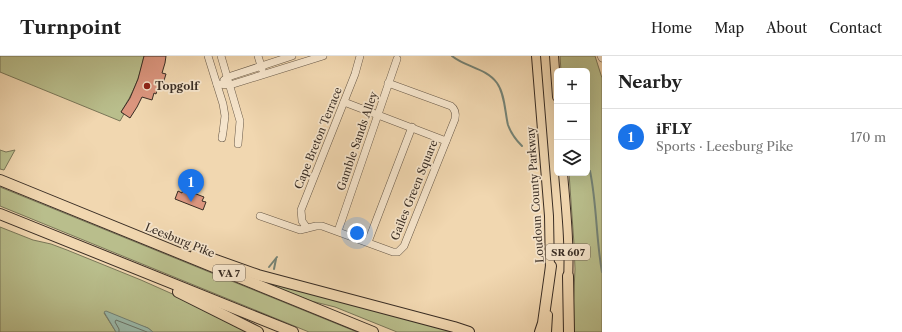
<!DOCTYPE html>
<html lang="en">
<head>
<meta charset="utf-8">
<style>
  body { margin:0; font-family:"Libre Caslon Text",serif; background:#f6f6f6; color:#222 }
  .controls { position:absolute; right:12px; top:12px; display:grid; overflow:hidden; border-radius:6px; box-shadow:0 4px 16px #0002 }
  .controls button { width:36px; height:36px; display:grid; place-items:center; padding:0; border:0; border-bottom:1px solid #e0e0e0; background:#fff; color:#222; font:20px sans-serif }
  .you { position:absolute; left:357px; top:177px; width:14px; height:14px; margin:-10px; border:3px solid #fff; border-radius:50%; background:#1a73e8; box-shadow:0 0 0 6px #1a73e833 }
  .badge { display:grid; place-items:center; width:26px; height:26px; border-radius:50%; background:#1a73e8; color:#fff; font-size:13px; font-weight:700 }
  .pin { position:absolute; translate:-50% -33px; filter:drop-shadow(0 1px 2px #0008) }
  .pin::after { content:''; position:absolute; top:21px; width:14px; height:12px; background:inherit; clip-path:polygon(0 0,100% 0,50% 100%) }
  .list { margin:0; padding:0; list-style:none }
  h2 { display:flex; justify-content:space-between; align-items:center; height:52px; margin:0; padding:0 16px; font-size:17px }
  h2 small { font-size:13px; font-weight:400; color:#767676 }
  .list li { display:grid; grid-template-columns:26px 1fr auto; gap:12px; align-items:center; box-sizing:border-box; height:56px; padding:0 16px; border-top:1px solid #e0e0e0 }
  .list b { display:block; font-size:15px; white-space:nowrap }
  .list p { margin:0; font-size:13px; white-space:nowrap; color:#767676 }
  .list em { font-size:13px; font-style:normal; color:#767676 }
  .icon { flex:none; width:22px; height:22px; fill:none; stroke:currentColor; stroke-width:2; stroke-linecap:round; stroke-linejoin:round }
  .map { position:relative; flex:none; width:602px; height:276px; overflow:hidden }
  header { display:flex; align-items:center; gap:24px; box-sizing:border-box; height:56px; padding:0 20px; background:#fff; border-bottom:1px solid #e0e0e0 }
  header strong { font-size:19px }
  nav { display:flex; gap:22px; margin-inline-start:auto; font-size:14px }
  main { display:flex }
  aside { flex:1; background:#fff }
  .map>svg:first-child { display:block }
  .green { fill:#b9be8c; stroke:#797658 }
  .water { fill:#9bbaab; stroke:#748275 }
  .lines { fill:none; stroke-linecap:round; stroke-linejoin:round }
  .shore { stroke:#6a7468; stroke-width:1 }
  .stream { stroke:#748275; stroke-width:2 }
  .building { fill:#db957e; stroke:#392d24 }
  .minor-casing { stroke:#675847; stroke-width:8 }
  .major-casing { stroke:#392d24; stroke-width:10 }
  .highway-casing { stroke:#392d24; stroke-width:12 }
  .minor { stroke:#f6e5cc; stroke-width:7 }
  .major { stroke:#f1d7b0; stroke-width:8 }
  .highway { stroke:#f1d7b0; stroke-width:10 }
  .poi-dot { fill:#8f2418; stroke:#f6e5cc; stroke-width:1.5 }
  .labels { text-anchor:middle; stroke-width:3.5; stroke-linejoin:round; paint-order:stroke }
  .shield { fill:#f6e5cc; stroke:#726456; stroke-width:1 }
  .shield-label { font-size:10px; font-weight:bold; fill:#392d24 }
  .poi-label { font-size:11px; font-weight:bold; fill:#392d24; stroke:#f6e5cc; text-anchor:start }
  .street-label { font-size:11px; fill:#392d24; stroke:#f6e5cc }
</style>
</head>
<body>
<header>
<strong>Turnpoint</strong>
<nav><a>Home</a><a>Map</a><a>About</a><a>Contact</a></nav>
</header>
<main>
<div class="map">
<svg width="602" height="276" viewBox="0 0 602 276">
  <rect width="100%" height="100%" fill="#f1d7b0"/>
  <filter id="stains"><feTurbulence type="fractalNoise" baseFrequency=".005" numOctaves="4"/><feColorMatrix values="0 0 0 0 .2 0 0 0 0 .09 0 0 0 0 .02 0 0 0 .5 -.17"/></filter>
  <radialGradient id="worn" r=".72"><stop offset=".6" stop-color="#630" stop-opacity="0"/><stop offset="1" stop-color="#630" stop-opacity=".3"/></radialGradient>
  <g class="green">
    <path d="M0,0H144C140,22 133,37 121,56L124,58L120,65L0,16Z"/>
    <polygon points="560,0 595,0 602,22 602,276 572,276 575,213 574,188 569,117 587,117 587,15 561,15"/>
    <polygon points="0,94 6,96 15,94 4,114 0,113"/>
    <polygon points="0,131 357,276 309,276 0,150"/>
    <polygon points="0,171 33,184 51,188 67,194 141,224 204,252 251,276 153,276 148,272 104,257 116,276 0,276"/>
    <polygon points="250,221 456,276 397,276 335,251 311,245"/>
  </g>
  <polygon class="water" points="106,255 148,272 153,276 116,276 104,256"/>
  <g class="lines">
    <polyline class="shore" points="119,276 119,273 115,266 116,264 147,276"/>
    <g class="stream">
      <path d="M452,0C465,11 486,12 497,27C505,38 505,57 508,69C511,77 516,84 522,90"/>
      <path d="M587,114L590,115C597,149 596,183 602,216"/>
      <polyline points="269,211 277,201"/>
      <polyline points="274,213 276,203"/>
    </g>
  </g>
  <g class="building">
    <polygon points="144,0 166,0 165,7 162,17 166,18 162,31 158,30 156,38 154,37 152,44 142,41 137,51 130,62 121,56 130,42 138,23"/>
    <polygon points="183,133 204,141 202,145 206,146 203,154 175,143 178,135 182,137"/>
  </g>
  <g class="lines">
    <g class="minor-casing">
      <g id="minor">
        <polyline points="208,0 223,48 225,60 223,76 222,82"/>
        <polyline points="221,0 240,65 238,88"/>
        <polyline points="258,0 262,13"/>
        <polyline points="601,0 602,2"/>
        <polyline points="224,24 228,21 292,0"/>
        <polyline points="217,28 230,29 323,0"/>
        <polyline points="344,46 446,85"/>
        <path d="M260,160L300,174L316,170H322L393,196H398L404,190L455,63C456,58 455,53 451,50L388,27"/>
        <polyline points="307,172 302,165 301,154 355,18 360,0"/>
        <polyline points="338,175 397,3"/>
        <polyline points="368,186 412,71"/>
      </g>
    </g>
    <g class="major-casing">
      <g id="major">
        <polyline points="536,0 549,160 550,215"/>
        <polyline points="554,0 557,41"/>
        <path d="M563,117C566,153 570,189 568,225"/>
        <polyline points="547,276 548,259"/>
      </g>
    </g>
    <g class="highway-casing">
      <g id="highway">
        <polyline points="0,124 373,276"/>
        <polyline points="0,158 293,276"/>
        <polyline points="196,197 258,219 454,271 469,276"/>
        <polyline points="568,220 569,276"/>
        <polyline points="178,236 258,276"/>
        <polyline points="540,276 543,267 551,210"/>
      </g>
    </g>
    <use href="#minor" class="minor"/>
    <use href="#major" class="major"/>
    <use href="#highway" class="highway"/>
  </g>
  <circle class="poi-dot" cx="147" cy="30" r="4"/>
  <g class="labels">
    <g class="shield">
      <rect x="546" y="188" width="44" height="16" rx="3"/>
      <rect x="213" y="209" width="32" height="16" rx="3"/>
    </g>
    <g class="shield-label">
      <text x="568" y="200">SR 607</text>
      <text x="229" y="221">VA 7</text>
    </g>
    <g class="poi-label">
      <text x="155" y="34">Topgolf</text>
    </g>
    <g class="street-label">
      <text transform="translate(318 82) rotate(-68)" y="4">Cape Breton Terrace</text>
      <text transform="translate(357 85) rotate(-71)" y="4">Gamble Sands Alley</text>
      <text transform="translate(414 134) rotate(-68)" y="4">Gailes Green Square</text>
      <text transform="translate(535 139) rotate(-94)" y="4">Loudoun County Parkway</text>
      <text transform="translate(180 184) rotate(22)" y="4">Leesburg Pike</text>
    </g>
  </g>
  <rect width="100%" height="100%" filter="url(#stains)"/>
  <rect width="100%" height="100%" fill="url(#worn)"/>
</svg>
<div class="controls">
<button>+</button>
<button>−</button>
<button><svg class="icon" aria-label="layers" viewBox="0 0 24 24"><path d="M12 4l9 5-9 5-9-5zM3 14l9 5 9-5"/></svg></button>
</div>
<div class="you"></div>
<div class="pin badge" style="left:191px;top:146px">1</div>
</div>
<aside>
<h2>Nearby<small></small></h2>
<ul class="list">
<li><span class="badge">1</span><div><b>iFLY</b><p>Sports · Leesburg Pike</p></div><em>170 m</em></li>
</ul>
</aside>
</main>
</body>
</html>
